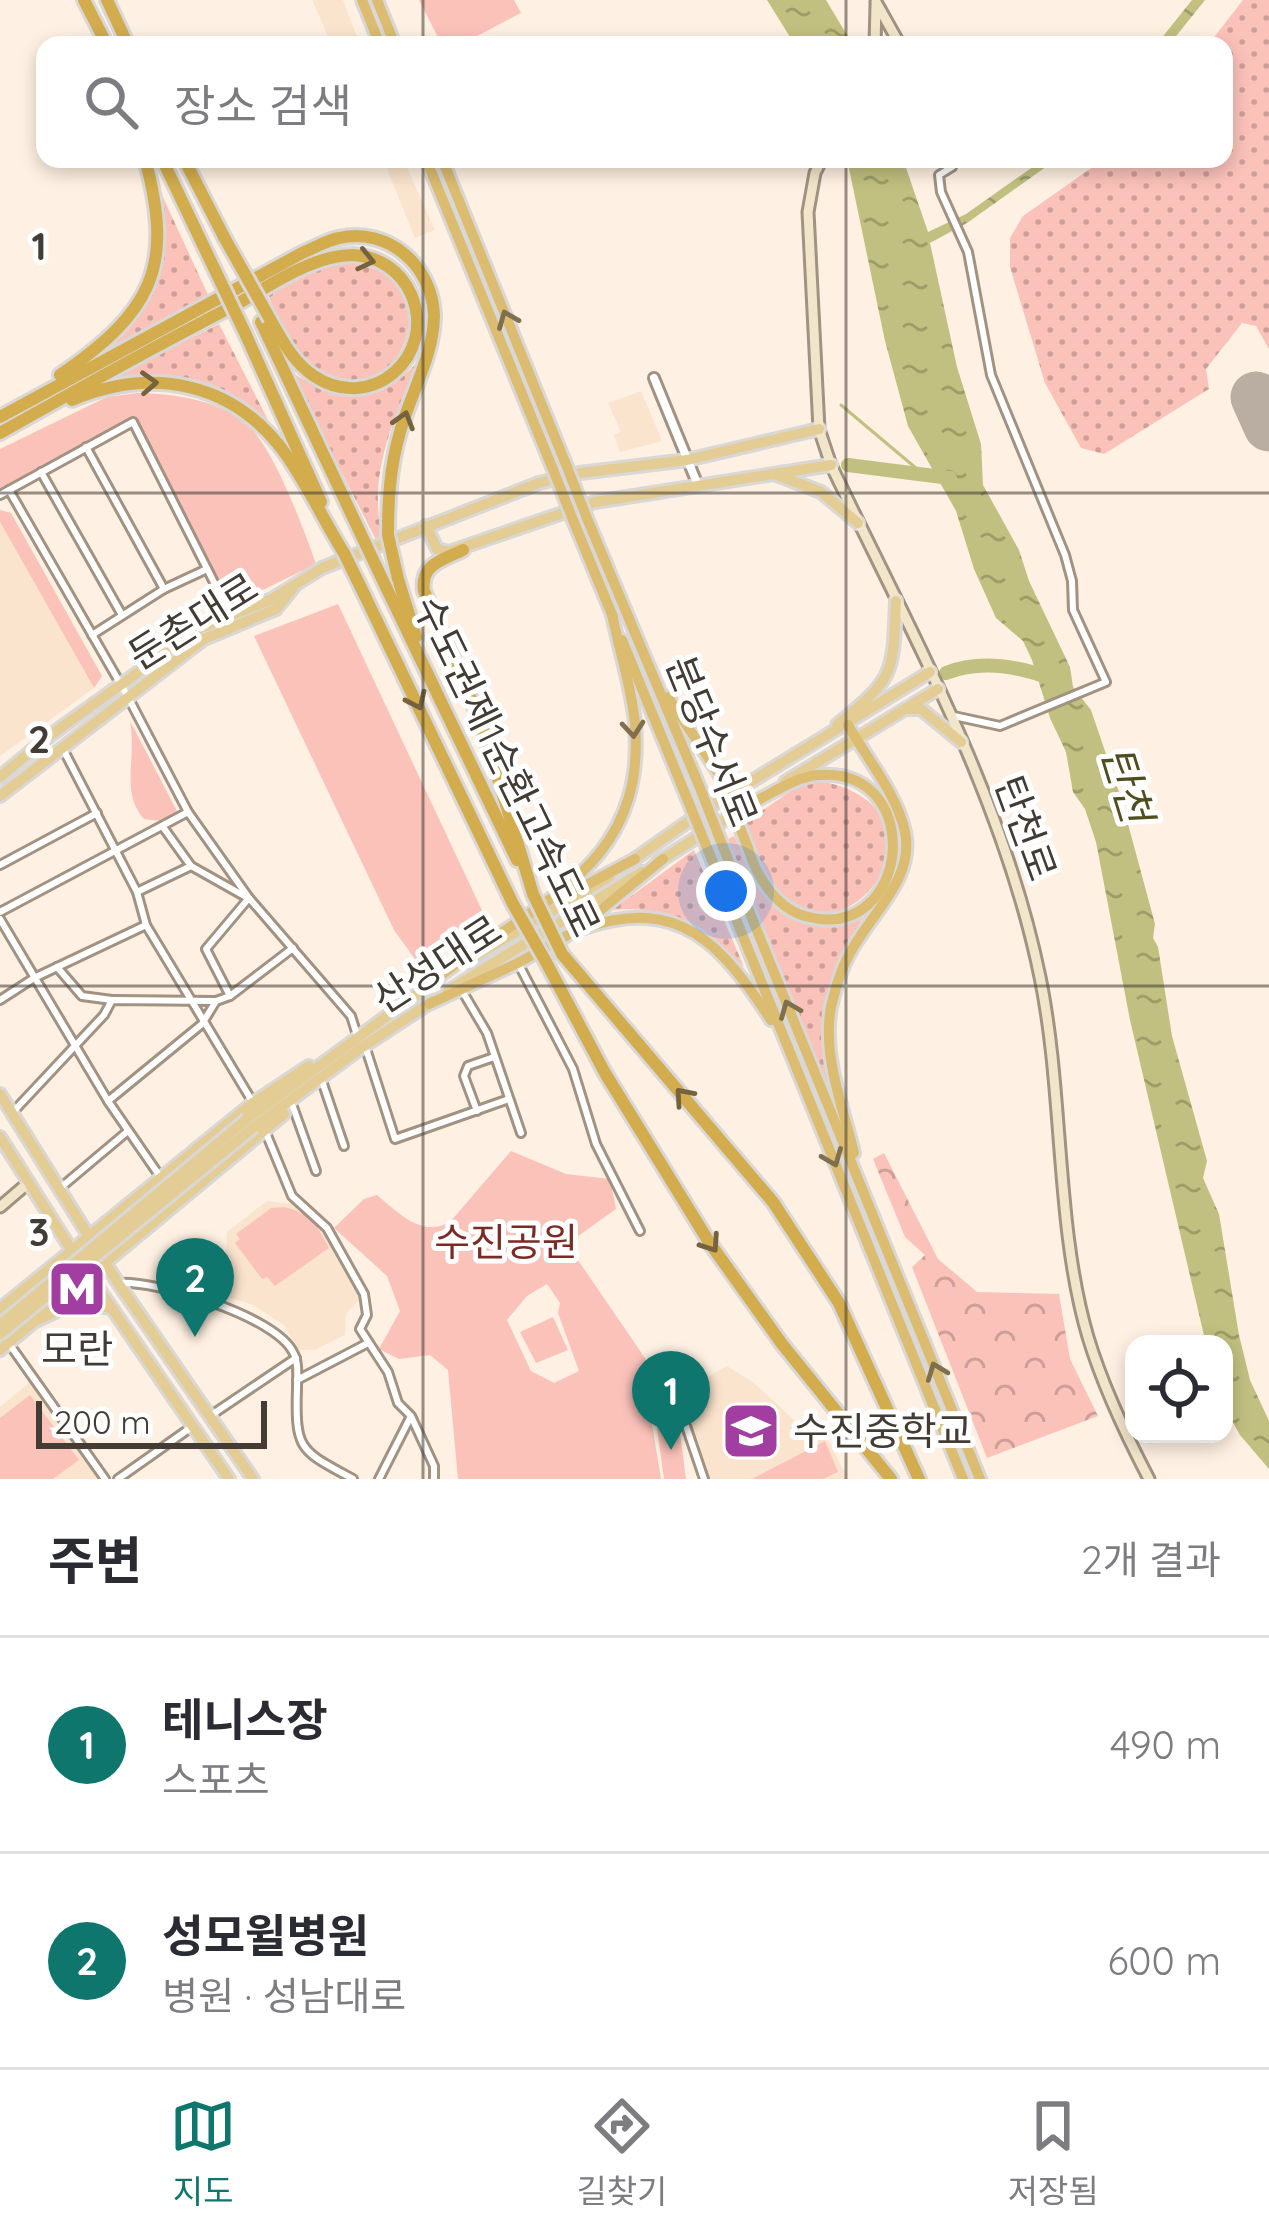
<!DOCTYPE html>
<html lang="ko">
<head>
<meta charset="utf-8">
<style>
  body { margin:0; font-family:Quicksand,"Noto Sans KR",sans-serif; background:#f7f7f7; color:#2b2b33 }
  .controls { position:absolute; right:36px; bottom:36px; display:grid; overflow:hidden; border-radius:24px; box-shadow:0 6px 18px #0003 }
  .controls button { width:108px; height:108px; display:grid; place-items:center; padding:0; border:0; border-bottom:3px solid #e1e1e2; background:#fff; color:#2b2b33; font:60px sans-serif }
  .scale { position:absolute; left:36px; bottom:30px; width:231px; box-sizing:border-box; padding-left:12px; border:6px solid #423c35; border-top:0; font-size:33px; line-height:42px; white-space:nowrap; color:#423c35; -webkit-text-stroke:9px #fff; paint-order:stroke }
  .you { position:absolute; left:726px; top:891px; width:42px; height:42px; margin:-30px; border:9px solid #fff; border-radius:50%; background:#1a73e8; box-shadow:0 0 0 18px #1a73e833 }
  .badge { display:grid; place-items:center; width:78px; height:78px; border-radius:50%; background:#0f766e; color:#fff; font-size:39px; font-weight:700 }
  .pin { position:absolute; translate:-50% -99px; filter:drop-shadow(0 3px 6px #0008) }
  .pin::after { content:''; position:absolute; top:63px; width:42px; height:36px; background:inherit; clip-path:polygon(0 0,100% 0,50% 100%) }
  .list { margin:0; padding:0; list-style:none }
  h2 { display:flex; justify-content:space-between; align-items:center; height:156px; margin:0; padding:0 48px; font-size:51px }
  h2 small { font-size:39px; font-weight:400; color:#7c7c81 }
  .list li { display:grid; grid-template-columns:78px 1fr auto; gap:36px; align-items:center; box-sizing:border-box; height:216px; padding:0 48px; border-top:3px solid #e1e1e2 }
  .list b { display:block; font-size:45px; white-space:nowrap }
  .list p { margin:0; font-size:39px; white-space:nowrap; color:#7c7c81 }
  .list em { font-size:39px; font-style:normal; color:#7c7c81 }
  .icon { flex:none; width:66px; height:66px; fill:none; stroke:currentColor; stroke-width:2; stroke-linecap:round; stroke-linejoin:round }
  .map { position:relative; flex:none; width:1269px; height:1479px; overflow:hidden }
  .search { position:absolute; background:#fff; box-shadow:0 6px 18px #0003; left:36px; right:36px; top:36px; height:132px; display:flex; align-items:center; gap:30px; box-sizing:border-box; padding:0 42px; border-radius:24px; color:#7c7c81; font-size:45px }
  .sheet { height:588px; background:#fff }
  nav { display:flex; justify-content:space-around; align-items:center; box-sizing:border-box; height:168px; border-top:3px solid #e1e1e2; background:#fff; font-size:33px; color:#7c7c81 }
  nav a { display:grid; justify-items:center; gap:6px }
  nav .on { color:#0f766e }
  .map>svg:first-child { display:block }
  .built { fill:#fbe4cd }
  .grass { fill:url(#grass-dots) }
  .forest { fill:url(#forest-crowns) }
  .park { fill:#fbc2ba; fill-rule:evenodd }
  .water { fill:url(#water-ripples) }
  .lines { fill:none; stroke-linecap:round; stroke-linejoin:round }
  .stream { stroke:#c1c080; stroke-width:3 }
  .river { stroke:#c1c080; stroke-width:14 }
  .runway { stroke:#baaea3; stroke-width:51 }
  .minor-casing { stroke:#a19282; stroke-width:12 }
  .tertiary-casing { stroke:#a19282; stroke-width:14 }
  .secondary-casing { stroke:#a19282; stroke-width:15 }
  .primary-casing { stroke:#d9d8d7; stroke-width:16 }
  .trunk-casing { stroke:#d9d8d7; stroke-width:16 }
  .motorway-casing { stroke:#d9d8d7; stroke-width:18 }
  .minor { stroke:#fff; stroke-width:6 }
  .tertiary { stroke:#fff; stroke-width:8 }
  .secondary { stroke:#f2e6ca; stroke-width:9 }
  .primary { stroke:#e4cd94; stroke-width:10 }
  .trunk { stroke:#dbbc70; stroke-width:10 }
  .motorway { stroke:#d2ac4d; stroke-width:12 }
  .primary-bridge-casing { stroke:#d9d8d7; stroke-width:16; stroke-linecap:butt }
  .trunk-bridge-casing { stroke:#d9d8d7; stroke-width:16; stroke-linecap:butt }
  .motorway-bridge-casing { stroke:#d9d8d7; stroke-width:18; stroke-linecap:butt }
  .primary-bridge { stroke:#e4cd94; stroke-width:10 }
  .trunk-bridge { stroke:#dbbc70; stroke-width:10 }
  .motorway-bridge { stroke:#d2ac4d; stroke-width:12 }
  .oneway { stroke:#74633d }
  .oneway2 { stroke:#7f6f4d }
  .grid { fill:none; stroke:#423c35; stroke-width:3; stroke-opacity:0.55 }
  .labels { text-anchor:middle; stroke-width:10; stroke-linejoin:round; paint-order:stroke }
  .street-label { font-size:39px; fill:#423c35; stroke:#fff }
  .park-label { font-size:39px; fill:#7b2a24; stroke:#fff }
  .poi-label { font-size:39px; fill:#423c35; stroke:#fff }
  .water-label { font-size:42px; font-style:italic; fill:#504e1e; stroke:#fff }
  .grid-label { font-size:39px; text-anchor:middle; font-weight:bold; fill:#423c35; stroke:#fff; stroke-width:10; stroke-linejoin:round; paint-order:stroke }
</style>
</head>
<body>
<div class="map">
<svg width="1269" height="1479" viewBox="0 0 1269 1479">
  <defs>
    <pattern id="grass-dots" width="8" height="8" patternUnits="userSpaceOnUse" patternTransform="scale(3)"><rect width="8" height="8" fill="#fbc2ba"/><path d="M2 2h.1M6 6h.1" fill="none" stroke="#cd9f98" stroke-width="1.8" stroke-linecap="round"/></pattern>
    <pattern id="forest-crowns" width="20" height="18" patternUnits="userSpaceOnUse" patternTransform="scale(3)"><rect width="20" height="18" fill="#fbc2ba"/><path d="M2 6a3 3 0 1 1 6 0M12 15a3 3 0 1 1 6 0" fill="none" stroke="#cd9f98"/></pattern>
    <pattern id="water-ripples" width="26" height="14" patternUnits="userSpaceOnUse" patternTransform="scale(3)"><rect width="26" height="14" fill="#c1c080"/><path d="M2 4q2-2 4 0t4 0M15 11q2-2 4 0t4 0" fill="none" stroke="#9e9d6a"/></pattern>
  </defs>
  <rect width="100%" height="100%" fill="#fef0e2"/>
  <g class="built">
    <polygon points="312,0 343,0 360,45 332,45"/>
    <polygon points="383,159 403,159 435,230 415,238"/>
    <polygon points="641,391 662,441 620,452 614,435 621,432 608,403"/>
    <polygon points="0,522 94,688 0,756"/>
    <polygon points="267,1201 297,1204 325,1227 335,1256 361,1298 346,1314 345,1335 315,1350 299,1350 284,1325 253,1305 192,1285 226,1256 227,1232"/>
    <polygon points="727,1366 753,1382 796,1422 828,1440 848,1479 706,1479 688,1420 690,1387"/>
    <polygon points="31,1381 99,1479 0,1479 0,1407"/>
  </g>
  <g class="grass">
    <polygon points="1243,0 1269,0 1269,349 1256,326 1242,323 1206,369 1209,389 1104,454 1081,448 1045,383 1010,267 1010,238 1023,216 1104,159 1224,159 1224,45 1208,45"/>
    <path d="M155,180L209,297L112,346C157,294 172,247 155,180Z"/>
    <path d="M347,261C488,266 358,512 268,295L329,264Z"/>
    <path d="M219,324L272,428C225,374 168,367 100,384Z"/>
    <path d="M416,364C400,405 380,448 378,492C377,511 381,531 381,550L291,372C342,404 372,408 416,364Z"/>
    <path d="M825,782C963,813 845,974 776,890C760,872 752,846 744,823L801,784Z"/>
    <path d="M734,836C772,908 775,940 865,915C823,978 820,1020 830,1094L728,839Z"/>
    <path d="M694,850L744,967C699,929 675,905 612,910Z"/>
  </g>
  <polygon class="forest" points="884,1153 938,1259 977,1292 1059,1294 1070,1359 1098,1416 987,1458 912,1267 925,1255 905,1237 873,1159"/>
  <g class="park">
    <polygon points="419,0 514,0 521,13 460,45 442,45"/>
    <path d="M137,393C173,393 226,401 251,428C277,457 303,527 316,564L236,603L225,598L130,418L0,489V449L107,397Z"/>
    <polygon points="0,510 11,513 102,676 94,688 0,522"/>
    <polygon points="338,604 487,921 417,962 394,930 254,636"/>
    <path d="M130,721L178,813L161,821L144,819C120,792 137,759 130,721Z"/>
    <path d="M511,1151L566,1174L610,1179L616,1209L567,1244L649,1364L676,1415L651,1418L661,1479H458L448,1370L430,1355L399,1359L379,1349L400,1311L387,1276L334,1228L364,1199L377,1195C399,1213 421,1238 450,1222ZM547,1284L560,1303L558,1313L579,1371L554,1383L531,1371L507,1320L527,1296Z"/>
    <path d="M284,1207C310,1213 317,1225 329,1248L275,1286L267,1277L262,1279L235,1243L240,1239L236,1234L271,1208Z"/>
    <polygon points="553,1317 568,1350 536,1363 520,1332"/>
    <polygon points="30,1395 79,1460 53,1479 0,1479 0,1418"/>
    <polygon points="678,1418 686,1479 664,1479 656,1421"/>
    <polygon points="825,1441 838,1472 823,1479 752,1479"/>
  </g>
  <g class="water">
    <polygon points="767,0 826,0 853,45 795,45"/>
    <polygon points="1192,0 1205,0 1169,45 1156,45"/>
    <polygon points="847,159 903,159 928,232 966,214 1044,159 1057,159 967,223 930,243 957,367 981,444 983,485 1019,550 1029,581 1070,667 1073,687 1091,710 1121,798 1155,924 1153,938 1158,947 1172,1036 1207,1161 1203,1178 1219,1214 1239,1335 1250,1380 1269,1421 1269,1469 1240,1435 1224,1407 1224,1344 1206,1344 1130,1020 1096,842 1085,809 1073,792 1066,752 1050,718 1032,660 1023,641 996,618 974,569 956,511 908,426 885,341"/>
  </g>
  <g class="lines">
    <polyline class="stream" points="841,405 923,474"/>
    <g class="river">
      <polyline points="848,465 950,478"/>
      <path d="M946,673C979,660 1017,666 1050,678"/>
    </g>
    <polyline class="runway" points="1256,397 1269,426"/>
    <g class="minor-casing">
      <g id="minor">
        <polyline points="952,167 939,175 941,192 968,252 991,375 1065,555 1072,581 1073,610 1106,682 1000,726 954,716"/>
        <polyline points="86,447 164,589"/>
        <polyline points="41,472 122,615"/>
        <polyline points="9,490 128,697 188,812 249,898 351,1016 357,1035"/>
        <polyline points="0,495 133,422 231,616"/>
        <polyline points="92,635 164,589 207,569"/>
        <polyline points="63,749 137,892 146,925 252,1101"/>
        <polyline points="163,827 191,866 246,897"/>
        <polyline points="0,865 97,813"/>
        <polyline points="137,892 191,866"/>
        <polyline points="0,912 188,812"/>
        <polyline points="0,919 108,1101 161,1178"/>
        <polyline points="518,963 573,1069 596,1144 640,1231"/>
        <polyline points="57,967 82,996 112,1000"/>
        <polyline points="461,989 487,1033 521,1133"/>
        <polyline points="230,996 206,949 249,898"/>
        <polyline points="0,1000 34,978 146,925"/>
        <polyline points="367,1052 395,1139 509,1099"/>
        <polyline points="323,1084 344,1146"/>
        <polyline points="108,1101 202,1024 216,1001 230,996 293,948"/>
        <polyline points="293,1107 316,1171"/>
        <polyline points="477,1111 464,1076 468,1066 494,1057"/>
        <polyline points="13,1112 104,1015 112,1000 216,1001"/>
        <polyline points="266,1133 292,1196 327,1228 364,1294 367,1315 360,1329 388,1372 398,1403 411,1416 434,1466 434,1479"/>
        <polyline points="59,1189 128,1131"/>
        <path d="M118,1283C157,1280 275,1316 293,1352C299,1362 297,1377 297,1388C295,1451 300,1450 353,1479"/>
        <polyline points="10,1345 105,1479"/>
        <polyline points="297,1380 368,1343"/>
        <polyline points="210,1416 296,1358"/>
        <polyline points="686,1426 704,1479"/>
        <polyline points="118,1479 193,1426"/>
        <polyline points="379,1479 410,1418"/>
      </g>
    </g>
    <g class="tertiary-casing">
      <polyline id="tertiary" points="654,378 697,483"/>
    </g>
    <g class="secondary-casing">
      <g id="secondary">
        <polyline points="876,2 900,45"/>
        <polyline points="875,45 876,5"/>
        <path d="M822,159L815,173L808,212L819,429L831,465C910,631 1003,796 1040,977C1064,1093 1055,1225 1088,1337C1103,1387 1125,1433 1149,1479"/>
        <polyline points="0,1207 28,1183"/>
      </g>
    </g>
    <g class="primary-casing">
      <g id="primary">
        <polyline points="777,475 821,492 858,523"/>
        <polyline points="426,526 437,549 449,552 595,502 831,465"/>
        <polyline points="909,709 921,709 961,742"/>
        <path d="M837,725C894,678 893,676 896,601"/>
        <polyline points="0,777 52,734 200,628 272,599 322,568 539,483 580,473 687,460 819,429"/>
        <polyline points="785,782 938,689"/>
        <polyline points="0,796 204,639 276,609 293,588"/>
        <polyline points="658,862 753,802"/>
        <polyline points="629,863 703,811 930,672"/>
        <polyline points="465,962 609,877"/>
        <polyline points="448,991 642,872"/>
        <polyline points="0,1094 118,1283 253,1479"/>
        <polyline points="247,1119 439,978"/>
        <polyline points="254,1127 361,1048 433,1001"/>
        <polyline points="0,1137 74,1254"/>
        <polyline points="85,1269 229,1479"/>
        <polyline points="0,1309 253,1103 309,1066"/>
        <polyline points="38,1320 76,1302 111,1308"/>
        <polyline points="0,1350 284,1114"/>
      </g>
    </g>
    <g class="trunk-casing">
      <g id="trunk">
        <polyline points="362,0 380,45"/>
        <polyline points="377,0 395,45"/>
        <polyline points="426,159 554,472"/>
        <polyline points="442,159 567,467"/>
        <polyline points="586,516 700,788"/>
        <polyline points="573,520 613,617"/>
        <polyline points="622,640 686,796"/>
        <polyline points="668,697 719,774"/>
        <path d="M848,725C867,759 897,794 905,832C915,880 869,915 849,955C840,971 835,990 831,1007C822,1055 843,1107 854,1153"/>
        <polyline points="723,847 980,1479"/>
        <path d="M748,848C756,876 776,908 805,916C911,946 928,766 818,775C795,777 771,794 750,804"/>
        <polyline points="710,855 963,1479"/>
        <polyline points="564,897 635,859"/>
        <path d="M584,928C680,895 722,945 771,1020"/>
        <path d="M435,980C530,903 647,872 635,724C632,688 619,650 612,614"/>
        <polyline points="429,1004 518,963 575,931 663,859"/>
      </g>
    </g>
    <g class="motorway-casing">
      <g id="motorway">
        <polyline points="84,0 107,45"/>
        <polyline points="107,0 128,45"/>
        <polyline points="162,159 203,245"/>
        <polyline points="184,159 224,237"/>
        <polyline points="261,322 366,545"/>
        <polyline points="245,333 321,502"/>
        <path d="M60,375C151,312 175,269 145,159"/>
        <path d="M72,400C153,366 235,382 287,456C308,486 324,521 344,553"/>
        <path d="M0,417L304,252C315,248 327,240 339,238C389,227 432,266 434,315C434,355 410,395 400,432C390,467 388,499 388,535"/>
        <path d="M0,433C78,389 156,346 235,305C270,286 312,255 353,255C378,256 400,270 411,294C438,356 371,414 314,376C293,362 282,340 270,319"/>
        <path d="M463,550C443,560 420,564 424,591L482,725L533,894"/>
        <polyline points="398,579 416,637"/>
        <polyline points="386,587 517,860"/>
        <polyline points="365,596 513,904"/>
        <polyline points="562,954 773,1202 839,1303 919,1479"/>
        <polyline points="546,962 605,1073 709,1242 782,1344 891,1479"/>
      </g>
    </g>
    <use href="#minor" class="minor"/>
    <use href="#tertiary" class="tertiary"/>
    <use href="#secondary" class="secondary"/>
    <use href="#primary" class="primary"/>
    <use href="#trunk" class="trunk"/>
    <use href="#motorway" class="motorway"/>
    <g class="primary-bridge-casing">
      <g id="primary-bridge">
        <polyline points="0,1325 247,1119"/>
        <polyline points="0,1334 254,1127"/>
      </g>
    </g>
    <g class="trunk-bridge-casing">
      <g id="trunk-bridge">
        <polyline points="567,467 586,516"/>
        <polyline points="554,472 573,520"/>
        <polyline points="719,774 748,848"/>
        <polyline points="700,788 723,847"/>
        <polyline points="686,796 710,855"/>
      </g>
    </g>
    <g class="motorway-bridge-casing">
      <g id="motorway-bridge">
        <polyline points="224,237 270,319"/>
        <polyline points="203,245 245,333"/>
        <polyline points="388,535 398,579"/>
        <polyline points="366,545 386,587"/>
        <polyline points="344,553 365,596"/>
        <polyline points="533,894 562,954"/>
        <polyline points="513,904 546,962"/>
      </g>
    </g>
    <use href="#primary-bridge" class="primary-bridge"/>
    <use href="#trunk-bridge" class="trunk-bridge"/>
    <use href="#motorway-bridge" class="motorway-bridge"/>
  </g>
  <defs><path id="oneway-chevron" d="M-2-3.5L2.5 0L-2 3.5" fill="none" stroke-width="1.6" stroke-linecap="round" stroke-linejoin="round" transform="scale(3)"/></defs>
  <g class="oneway">
    <use href="#oneway-chevron" transform="translate(366 260) rotate(13)"/>
    <use href="#oneway-chevron" transform="translate(149 383) rotate(-3)"/>
    <use href="#oneway-chevron" transform="translate(404 420) rotate(-73)"/>
    <use href="#oneway-chevron" transform="translate(417 701) rotate(65)"/>
    <use href="#oneway-chevron" transform="translate(683 1096) rotate(-131)"/>
    <use href="#oneway-chevron" transform="translate(711 1244) rotate(56)"/>
  </g>
  <g class="oneway2">
    <use href="#oneway-chevron" transform="translate(507 319) rotate(-112)"/>
    <use href="#oneway-chevron" transform="translate(633 729) rotate(85)"/>
    <use href="#oneway-chevron" transform="translate(789 1009) rotate(-112)"/>
    <use href="#oneway-chevron" transform="translate(833 1158) rotate(68)"/>
    <use href="#oneway-chevron" transform="translate(936 1371) rotate(-111)"/>
  </g>
  <path class="grid" d="M423,0V45M846,0V45M423,159V1479M846,159V1479M0,493H1269M0,986H1269"/>
  <defs>
    <g id="metro-square" transform="scale(3)"><rect x="-9" y="-9" width="18" height="18" rx="4" fill="#a23da1" stroke="#fff"/><path d="M-5.5 5V-5H-3L0 0L3-5H5.5V5H3V-.5L0 4L-3-.5V5Z" fill="#fff"/></g>
    <g id="school-square" transform="scale(3)"><rect x="-9" y="-9" width="18" height="18" rx="4" fill="#a23da1" stroke="#fff"/><path d="M0-5L7-2L0 1L-7-2ZM-4 1L0 2.5L4 1V4Q0 6-4 4Z" fill="#fff"/></g>
  </defs>
  <g fill-rule="evenodd">
    <use href="#metro-square" x="77" y="1289"/>
    <use href="#school-square" x="751" y="1431"/>
  </g>
  <g class="labels">
    <g class="street-label">
      <text transform="translate(193 621) rotate(-32)" y="14">둔촌대로</text>
      <text transform="translate(712 741) rotate(68)" y="14">분당수서로</text>
      <text transform="translate(507 766) rotate(64)" y="14">수도권제1순환고속도로</text>
      <text transform="translate(1026 828) rotate(70)" y="14">탄천로</text>
      <text transform="translate(437 964) rotate(-33)" y="14">산성대로</text>
    </g>
    <g class="park-label">
      <text x="506" y="1256">수진공원</text>
    </g>
    <g class="poi-label">
      <text x="77" y="1363">모란</text>
      <text x="793" y="1445" text-anchor="start">수진중학교</text>
    </g>
    <g class="water-label">
      <text transform="translate(1127 784) rotate(73)" y="15">탄천</text>
    </g>
  </g>
  <g class="grid-label">
    <text x="39" y="260">1</text>
    <text x="39" y="753">2</text>
    <text x="39" y="1246">3</text>
  </g>
</svg>
<div class="controls">
<button><svg class="icon" aria-label="locate" viewBox="0 0 24 24"><circle cx="12" cy="12" r="6"/><path d="M12 2v4M12 18v4M2 12h4M18 12h4"/></svg></button>
</div>
<div class="scale">200 m</div>
<div class="you"></div>
<div class="pin badge" style="left:671px;top:1450px">1</div>
<div class="pin badge" style="left:195px;top:1337px">2</div>
<div class="search"><svg class="icon" aria-label="search" viewBox="0 0 24 24"><circle cx="10" cy="10" r="6"/><path d="M15 15l6 6"/></svg>장소 검색</div>
</div>
<section class="sheet">
<h2>주변<small>2개 결과</small></h2>
<ul class="list">
<li><span class="badge">1</span><div><b>테니스장</b><p>스포츠</p></div><em>490 m</em></li>
<li><span class="badge">2</span><div><b>성모윌병원</b><p>병원 · 성남대로</p></div><em>600 m</em></li>
</ul>
</section>
<nav>
<a class="on"><svg class="icon" aria-label="map" viewBox="0 0 24 24"><path d="M3 6l6-2 6 2 6-2v14l-6 2-6-2-6 2zM9 4v14M15 6v14"/></svg>지도</a>
<a><svg class="icon" aria-label="directions" viewBox="0 0 24 24"><path d="M12 3l9 9-9 9-9-9zM9 14v-3h6M13 9l2 2-2 2"/></svg>길찾기</a>
<a><svg class="icon" aria-label="saved" viewBox="0 0 24 24"><path d="M7 4h10v16l-5-4-5 4z"/></svg>저장됨</a>
</nav>
</body>
</html>
